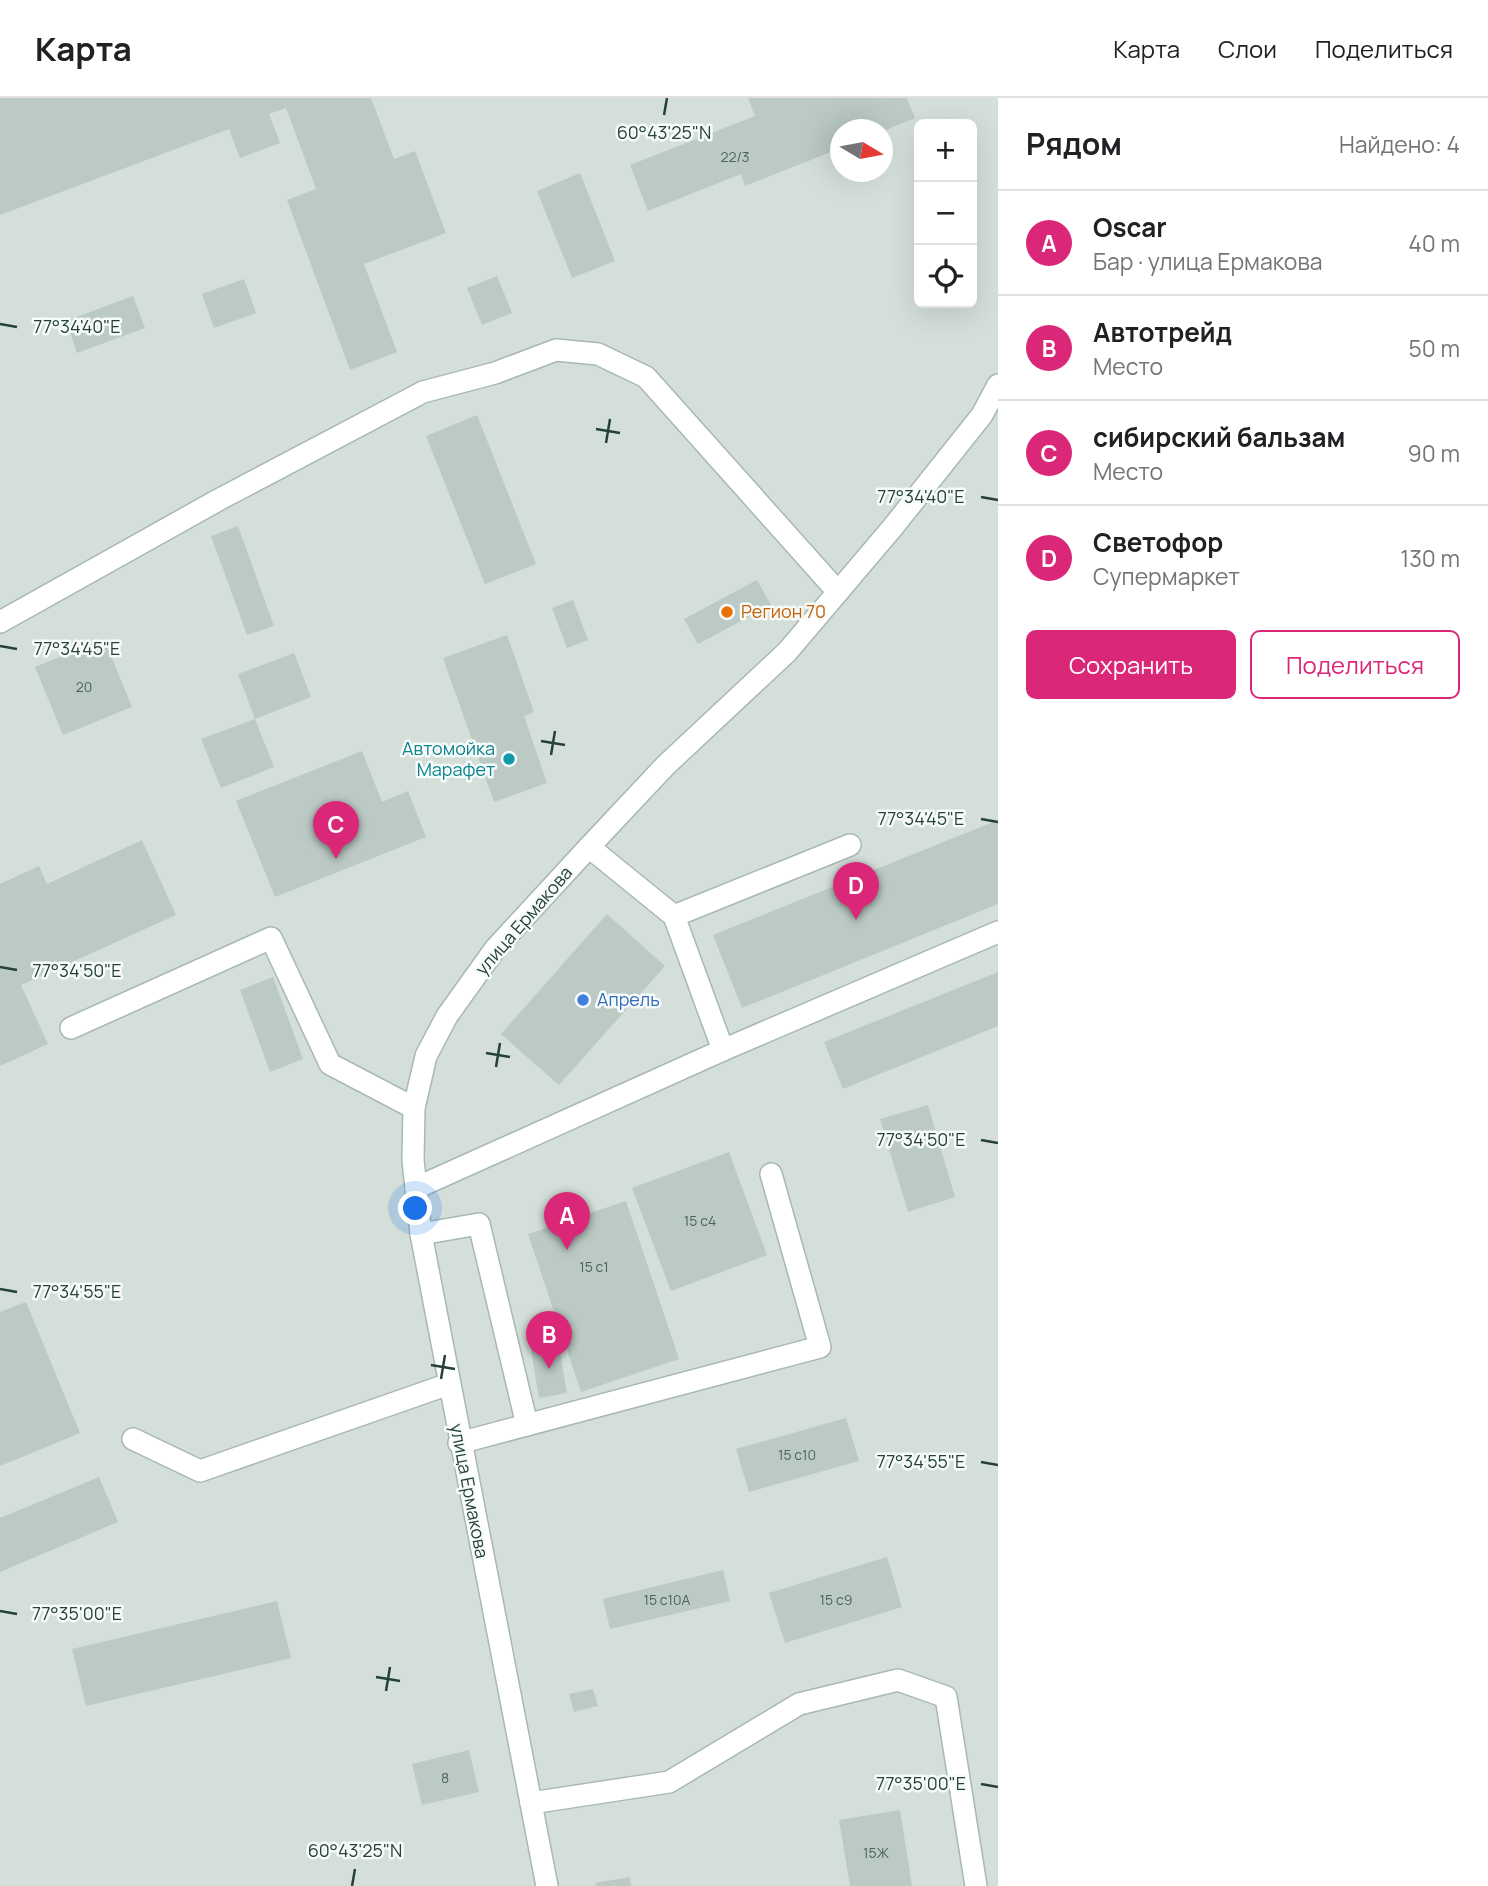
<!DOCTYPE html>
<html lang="ru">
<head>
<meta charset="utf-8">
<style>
  body { margin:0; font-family:Manrope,sans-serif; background:#f6f6f6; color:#202124 }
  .controls { position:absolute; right:21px; top:21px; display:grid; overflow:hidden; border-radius:10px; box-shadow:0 7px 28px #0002 }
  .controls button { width:63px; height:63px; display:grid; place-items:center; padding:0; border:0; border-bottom:2px solid #e0e0e0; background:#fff; color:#202124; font:35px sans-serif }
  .compass { position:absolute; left:830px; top:21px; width:63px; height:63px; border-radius:50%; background:#fff; box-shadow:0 7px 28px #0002; rotate:100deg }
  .you { position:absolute; left:416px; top:1111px; width:24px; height:24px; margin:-18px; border:5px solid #fff; border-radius:50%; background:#1a73e8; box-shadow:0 0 0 10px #1a73e833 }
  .badge { display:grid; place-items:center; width:46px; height:46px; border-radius:50%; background:#db2777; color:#fff; font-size:23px; font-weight:700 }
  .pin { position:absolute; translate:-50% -58px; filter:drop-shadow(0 2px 4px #0008) }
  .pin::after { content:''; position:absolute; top:37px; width:24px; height:21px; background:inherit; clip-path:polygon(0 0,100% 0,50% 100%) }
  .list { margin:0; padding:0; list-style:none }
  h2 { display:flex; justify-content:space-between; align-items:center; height:91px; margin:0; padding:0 28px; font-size:30px }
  h2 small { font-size:23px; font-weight:400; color:#757577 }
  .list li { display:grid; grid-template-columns:46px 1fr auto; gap:21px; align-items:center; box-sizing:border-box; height:105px; padding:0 28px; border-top:2px solid #e0e0e0 }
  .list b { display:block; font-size:26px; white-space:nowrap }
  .list p { margin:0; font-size:23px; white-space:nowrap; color:#757577 }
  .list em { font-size:23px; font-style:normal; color:#757577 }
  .actions { display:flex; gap:14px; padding:21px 28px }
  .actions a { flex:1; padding:16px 0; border:2px solid #db2777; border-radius:10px; text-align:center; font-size:24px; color:#db2777 }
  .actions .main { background:#db2777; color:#fff }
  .icon { flex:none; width:38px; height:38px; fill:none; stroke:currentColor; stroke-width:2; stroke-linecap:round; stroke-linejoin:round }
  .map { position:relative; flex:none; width:998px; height:1788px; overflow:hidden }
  header { display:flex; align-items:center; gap:42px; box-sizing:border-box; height:98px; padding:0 35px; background:#fff; border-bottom:2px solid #e0e0e0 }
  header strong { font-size:33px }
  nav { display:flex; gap:38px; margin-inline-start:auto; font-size:24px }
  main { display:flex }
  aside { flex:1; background:#fff }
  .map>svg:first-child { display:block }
  .built { fill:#d4dfda; fill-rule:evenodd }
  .building { fill:#bbcac4 }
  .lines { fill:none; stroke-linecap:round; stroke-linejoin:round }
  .minor-casing { stroke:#a8b8b2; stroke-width:24 }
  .minor { stroke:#fff; stroke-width:21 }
  .ticks { fill:none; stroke:#24423a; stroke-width:2.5 }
  .food-dot { fill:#e8710a; stroke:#f7fbf9; stroke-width:2.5 }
  .culture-dot { fill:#0f9aa8; stroke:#f7fbf9; stroke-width:2.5 }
  .shop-dot { fill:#3f7fe0; stroke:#f7fbf9; stroke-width:2.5 }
  .labels { text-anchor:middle; stroke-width:5; stroke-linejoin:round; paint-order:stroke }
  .number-label { font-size:14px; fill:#4a645c }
  .food-label { font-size:18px; fill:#c56008; stroke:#f7fbf9; text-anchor:start }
  .culture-label { font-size:18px; fill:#0d838f; stroke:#f7fbf9; text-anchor:end }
  .street-label { font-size:18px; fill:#24423a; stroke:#f7fbf9 }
  .shop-label { font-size:18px; fill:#366cbe; stroke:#f7fbf9; text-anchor:start }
  .ticks-label { font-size:18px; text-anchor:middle; fill:#24423a; stroke:#f7fbf9; stroke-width:5; stroke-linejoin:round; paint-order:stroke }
</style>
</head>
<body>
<header>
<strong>Карта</strong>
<nav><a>Карта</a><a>Слои</a><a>Поделиться</a></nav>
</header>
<main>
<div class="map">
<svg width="998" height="1788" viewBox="0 0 998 1788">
  <rect width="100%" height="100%" fill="#e6efeb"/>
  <path class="built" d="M0,0H998V1788H0ZM919,26H972V205H919ZM841,32H883V74H841Z"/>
  <g class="building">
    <polygon points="0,0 371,0 394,61 415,53 446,135 364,166 397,254 350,272 287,102 316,91 286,10 269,16 280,45 240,60 229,31 0,117"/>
    <polygon points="748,0 907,0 915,20 883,33 841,32 841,50 745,88 741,76 648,113 630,67 755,18"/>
    <polygon points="580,75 615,163 572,180 537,93"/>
    <polygon points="497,178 512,215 482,227 467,190"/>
    <polygon points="244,181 256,215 214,230 202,196"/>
    <polygon points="133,198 145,230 77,255 66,223"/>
    <polygon points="477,317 536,466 485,486 426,338"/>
    <polygon points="238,428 274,528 247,537 211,438"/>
    <polygon points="757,482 771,507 698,546 684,521"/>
    <polygon points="573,502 588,542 567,550 552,510"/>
    <polygon points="507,537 534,614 524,618 547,685 494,704 443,560"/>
    <polygon points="104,541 132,609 63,637 35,569"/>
    <polygon points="294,555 311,599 255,621 238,576"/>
    <polygon points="255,621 274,669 221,690 201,641"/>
    <polygon points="362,653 382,704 408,693 426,739 275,799 236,703"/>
    <polygon points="998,722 998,806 742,910 713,837"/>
    <polygon points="142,742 176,817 21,887 48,946 0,968 0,786 39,768 47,786"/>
    <polygon points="607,816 665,868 559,987 501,936"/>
    <polygon points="998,874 998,928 843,991 824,944"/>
    <polygon points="273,879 303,961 270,974 240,892"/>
    <polygon points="928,1007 955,1099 908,1114 880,1021"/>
    <polygon points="729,1054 767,1157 671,1193 632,1090"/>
    <polygon points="626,1103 679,1261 581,1294 528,1136"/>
    <polygon points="26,1204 80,1335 0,1368 0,1214"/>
    <polygon points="558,1242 567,1295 539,1300 530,1246"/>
    <polygon points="846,1320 859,1363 749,1394 736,1351"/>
    <polygon points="99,1379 118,1424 0,1474 0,1420"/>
    <polygon points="887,1459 902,1509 785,1545 769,1495"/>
    <polygon points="723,1472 730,1503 610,1531 603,1501"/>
    <polygon points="277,1503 291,1560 86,1608 72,1551"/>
    <polygon points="593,1591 598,1608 574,1614 569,1596"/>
    <polygon points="469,1652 479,1694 422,1707 412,1666"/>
    <polygon points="900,1712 912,1788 850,1788 839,1722"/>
    <polygon points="630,1779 631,1788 596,1788 595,1785"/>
  </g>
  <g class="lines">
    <g class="minor-casing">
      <g id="minor">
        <polyline points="0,524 220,401 423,294 495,275 556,252 598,256 646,279 838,494"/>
        <polyline points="589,749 674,818 723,952"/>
        <polyline points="674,818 850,747"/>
        <polyline points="71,930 271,840 330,966 414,1010"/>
        <polyline points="416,1090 723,952 998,834"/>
        <polyline points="421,1136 479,1126 527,1327"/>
        <polyline points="133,1341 200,1373 449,1286"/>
        <polyline points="459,1345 820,1249 771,1076"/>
        <polyline points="531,1705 669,1684 799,1606 898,1582 946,1599 976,1788"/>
        <polyline points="547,1788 421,1136 413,1062 414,1010 426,958 447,918 495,851 589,749 665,668 787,554 893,429 982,317 998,287"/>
      </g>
    </g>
    <use href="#minor" class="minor"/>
  </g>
  <path class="ticks" d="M664,17L667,0M0,226L17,229M596,331L620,335M606,345L610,321M981,399L998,402M0,548L17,551M541,643L565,647M551,657L555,633M981,721L998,724M0,869L17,872M486,955L510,959M496,969L500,945M981,1042L998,1045M0,1191L17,1194M431,1267L455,1271M441,1281L445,1257M981,1364L998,1367M0,1513L17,1516M376,1579L400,1583M386,1593L390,1569M981,1686L998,1689M352,1788L355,1771"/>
  <circle class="food-dot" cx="727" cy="514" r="7"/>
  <circle class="culture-dot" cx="509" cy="661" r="7"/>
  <circle class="shop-dot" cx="583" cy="902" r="7"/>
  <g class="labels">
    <g class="number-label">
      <text x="735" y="64">22/3</text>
      <text x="84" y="594">20</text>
      <text x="700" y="1128">15 с4</text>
      <text x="594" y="1174">15 с1</text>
      <text x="797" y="1362">15 с10</text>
      <text x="667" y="1507">15 с10А</text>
      <text x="836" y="1507">15 с9</text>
      <text x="445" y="1685">8</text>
      <text x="876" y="1760">15Ж</text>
    </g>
    <g class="food-label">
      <text x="741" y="520">Регион 70</text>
    </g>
    <g class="culture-label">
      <text x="495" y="657">Автомойка<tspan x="495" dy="21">Марафет</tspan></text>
    </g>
    <g class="street-label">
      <text transform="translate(524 823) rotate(-49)" y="6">улица Ермакова</text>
      <text transform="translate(469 1393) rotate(79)" y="6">улица Ермакова</text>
    </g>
    <g class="shop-label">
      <text x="597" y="908">Апрель</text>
    </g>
  </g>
  <g class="ticks-label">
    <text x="664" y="41">60°43'25"N</text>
    <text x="77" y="235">77°34'40"E</text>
    <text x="921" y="405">77°34'40"E</text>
    <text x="77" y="557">77°34'45"E</text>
    <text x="921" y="727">77°34'45"E</text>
    <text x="77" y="879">77°34'50"E</text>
    <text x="921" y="1048">77°34'50"E</text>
    <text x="77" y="1200">77°34'55"E</text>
    <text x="921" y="1370">77°34'55"E</text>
    <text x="77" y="1522">77°35'00"E</text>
    <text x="921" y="1692">77°35'00"E</text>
    <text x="355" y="1759">60°43'25"N</text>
  </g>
</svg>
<div class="controls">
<button>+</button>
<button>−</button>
<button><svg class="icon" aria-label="locate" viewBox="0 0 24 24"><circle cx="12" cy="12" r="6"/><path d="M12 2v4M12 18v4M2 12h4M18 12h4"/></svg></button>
</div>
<svg class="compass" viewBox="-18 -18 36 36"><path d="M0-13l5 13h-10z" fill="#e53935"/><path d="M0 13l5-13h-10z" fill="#757577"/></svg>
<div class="you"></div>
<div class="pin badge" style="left:567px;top:1152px">A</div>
<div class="pin badge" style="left:549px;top:1271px">B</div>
<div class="pin badge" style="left:336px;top:761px">C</div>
<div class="pin badge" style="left:856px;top:822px">D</div>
</div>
<aside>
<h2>Рядом<small>Найдено: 4</small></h2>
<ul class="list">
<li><span class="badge">A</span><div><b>Oscar</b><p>Бар · улица Ермакова</p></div><em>40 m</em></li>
<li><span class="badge">B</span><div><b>Автотрейд</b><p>Место</p></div><em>50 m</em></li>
<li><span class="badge">C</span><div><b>сибирский бальзам</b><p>Место</p></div><em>90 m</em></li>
<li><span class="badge">D</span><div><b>Светофор</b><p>Супермаркет</p></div><em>130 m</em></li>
</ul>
<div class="actions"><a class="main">Сохранить</a><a>Поделиться</a></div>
</aside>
</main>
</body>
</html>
